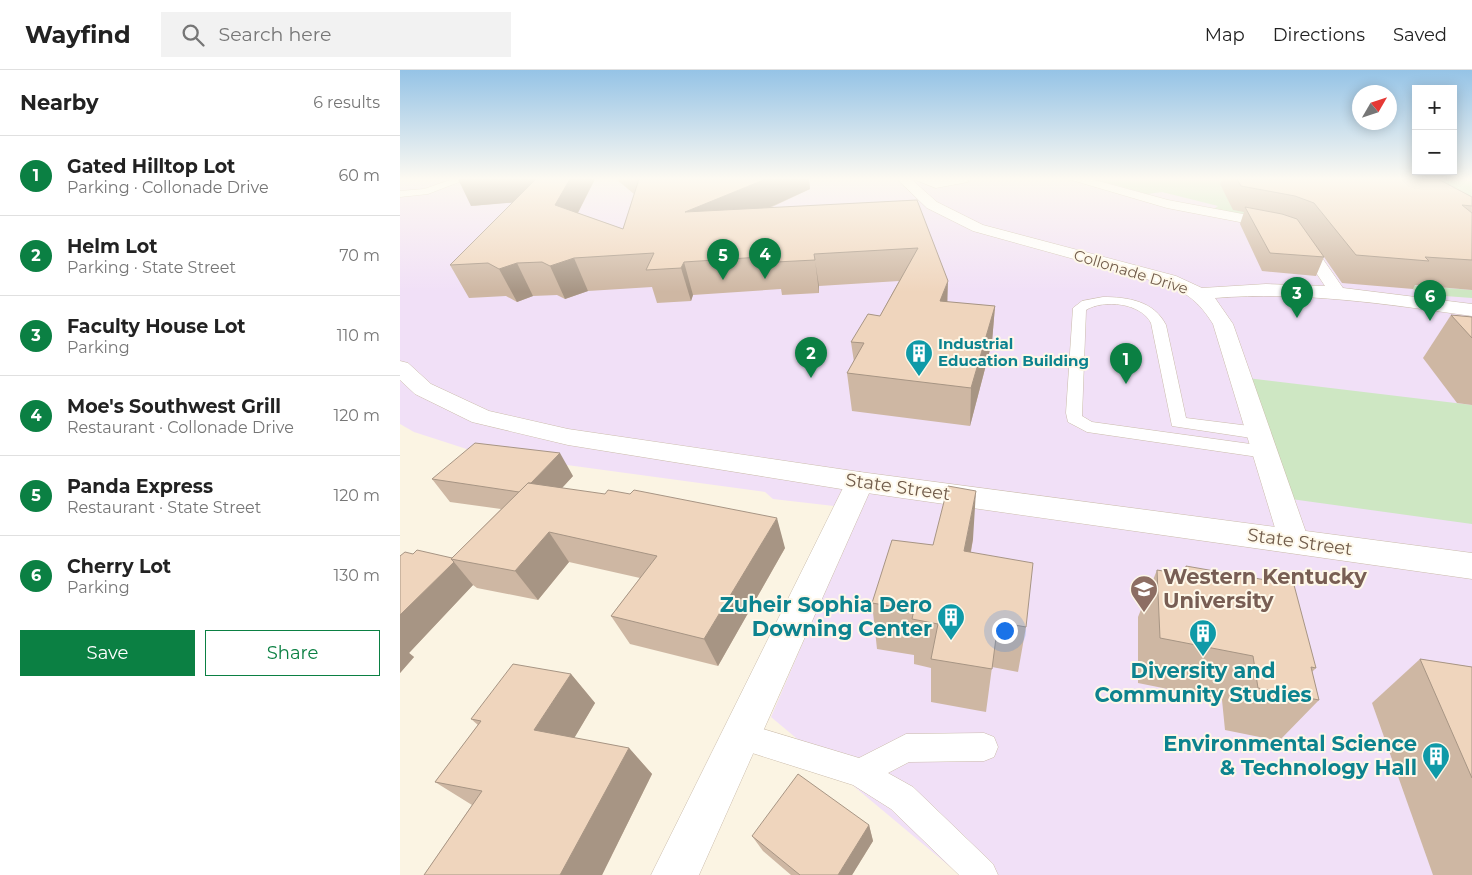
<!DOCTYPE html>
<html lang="en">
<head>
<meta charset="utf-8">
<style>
  body { margin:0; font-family:Montserrat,sans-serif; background:#f2f2f2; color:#222 }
  .controls { position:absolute; right:15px; top:15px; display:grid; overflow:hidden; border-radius:0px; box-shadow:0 2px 12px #0003 }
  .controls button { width:45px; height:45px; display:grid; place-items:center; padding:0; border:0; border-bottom:1px solid #e0e0e0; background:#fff; color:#222; font:25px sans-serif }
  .compass { position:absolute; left:952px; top:15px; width:45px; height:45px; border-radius:50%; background:#fff; box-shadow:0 2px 12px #0003; rotate:51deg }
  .you { position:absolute; left:604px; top:560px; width:18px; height:18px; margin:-12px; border:4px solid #fff; border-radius:50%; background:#1a73e8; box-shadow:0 0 0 8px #1a73e833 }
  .badge { display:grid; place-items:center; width:32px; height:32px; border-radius:50%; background:#0b8043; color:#fff; font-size:16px; font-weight:700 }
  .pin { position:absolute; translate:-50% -41px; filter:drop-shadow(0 1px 2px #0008) }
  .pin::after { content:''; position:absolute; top:26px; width:18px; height:15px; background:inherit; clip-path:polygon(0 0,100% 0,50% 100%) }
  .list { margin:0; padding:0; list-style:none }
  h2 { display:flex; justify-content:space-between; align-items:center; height:65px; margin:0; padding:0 20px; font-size:21px }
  h2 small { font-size:16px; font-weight:400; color:#767676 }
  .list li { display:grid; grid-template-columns:32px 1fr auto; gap:15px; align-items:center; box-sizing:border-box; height:80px; padding:0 20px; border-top:1px solid #e0e0e0 }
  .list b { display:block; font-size:19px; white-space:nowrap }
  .list p { margin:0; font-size:16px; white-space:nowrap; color:#767676 }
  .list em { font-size:16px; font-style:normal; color:#767676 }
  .actions { display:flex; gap:10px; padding:15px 20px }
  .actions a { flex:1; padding:11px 0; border:1px solid #0b8043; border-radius:0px; text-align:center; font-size:18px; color:#0b8043 }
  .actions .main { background:#0b8043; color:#fff }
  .icon { flex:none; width:28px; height:28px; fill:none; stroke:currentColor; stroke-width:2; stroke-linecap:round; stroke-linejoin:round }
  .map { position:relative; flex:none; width:1072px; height:805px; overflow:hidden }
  header { display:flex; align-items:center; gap:30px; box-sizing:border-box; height:70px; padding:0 25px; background:#fff; border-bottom:1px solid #e0e0e0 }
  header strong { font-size:24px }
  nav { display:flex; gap:28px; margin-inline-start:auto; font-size:18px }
  .search { width:350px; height:45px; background:#f2f2f2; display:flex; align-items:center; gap:12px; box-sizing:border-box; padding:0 18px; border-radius:0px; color:#767676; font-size:19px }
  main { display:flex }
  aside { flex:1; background:#fff }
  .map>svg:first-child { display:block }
  .education { fill:#f1e0f7 }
  .green { fill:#cee7c3 }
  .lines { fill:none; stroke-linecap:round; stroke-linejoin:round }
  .service-casing { stroke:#cbbcab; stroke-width:1 }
  .minor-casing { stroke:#cbbcab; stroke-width:1 }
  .tertiary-casing { stroke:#cbbcab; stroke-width:1 }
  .service { fill:#fff; fill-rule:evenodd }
  .minor { fill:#fff; fill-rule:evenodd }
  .tertiary { fill:#fff; fill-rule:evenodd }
  .wall { fill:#ceb7a3 }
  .shaded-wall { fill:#a79584 }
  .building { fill:#efd5bd; stroke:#a79584 }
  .labels { text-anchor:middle; stroke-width:4; stroke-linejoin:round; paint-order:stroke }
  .far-street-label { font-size:15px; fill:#715c4b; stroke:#fef8e9 }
  .far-culture-label { font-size:15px; font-weight:bold; fill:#0d838f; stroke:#fef8e9; text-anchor:start }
  .street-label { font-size:18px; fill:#715c4b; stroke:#fef8e9 }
  .near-education-label { font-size:21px; font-weight:bold; fill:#785e54; stroke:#fef8e9; text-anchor:start }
  .near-culture-label { font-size:21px; font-weight:bold; fill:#0d838f; stroke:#fef8e9; text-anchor:end }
</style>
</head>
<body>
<header>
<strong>Wayfind</strong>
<div class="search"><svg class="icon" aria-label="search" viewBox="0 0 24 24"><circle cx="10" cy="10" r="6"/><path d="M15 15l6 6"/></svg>Search here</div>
<nav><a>Map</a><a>Directions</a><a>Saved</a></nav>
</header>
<main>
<aside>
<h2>Nearby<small>6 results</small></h2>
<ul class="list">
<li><span class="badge">1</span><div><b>Gated Hilltop Lot</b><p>Parking · Collonade Drive</p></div><em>60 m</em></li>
<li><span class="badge">2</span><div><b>Helm Lot</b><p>Parking · State Street</p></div><em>70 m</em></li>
<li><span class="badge">3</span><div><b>Faculty House Lot</b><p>Parking</p></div><em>110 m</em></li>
<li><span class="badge">4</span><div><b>Moe's Southwest Grill</b><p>Restaurant · Collonade Drive</p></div><em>120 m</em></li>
<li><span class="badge">5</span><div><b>Panda Express</b><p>Restaurant · State Street</p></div><em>120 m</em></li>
<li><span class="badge">6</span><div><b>Cherry Lot</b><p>Parking</p></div><em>130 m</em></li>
</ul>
<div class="actions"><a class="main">Save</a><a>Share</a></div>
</aside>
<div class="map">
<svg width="1072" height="805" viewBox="0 0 1072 805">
  <rect width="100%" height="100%" fill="#fbf4e3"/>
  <polygon class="education" points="0,109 1072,109 1072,805 560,805 371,647 460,439 373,429 365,422 79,383 14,362 0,354"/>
  <g class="green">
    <polygon points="695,109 1063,109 1072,112 1072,147 945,139 906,161 872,150 814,139 818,136 762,122 747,124"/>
    <polygon points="1009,215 1072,220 1072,228 1018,224"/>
    <polygon points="847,308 1072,335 1072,454 891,429"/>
  </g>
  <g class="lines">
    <g class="service-casing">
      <g id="service">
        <polygon points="53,109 67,109 28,124 0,127 0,121 24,119"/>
        <path d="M703,227C728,227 754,231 766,255L786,348L858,357L864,359L867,363L864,367L858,369L772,356L751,253C741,233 704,229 686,240L682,346L692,352L865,376L871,378L874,382L871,386L865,388L687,362L668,352L666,343L673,238L682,231Z"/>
        <polygon points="340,652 459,688 506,664 584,663 594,667 598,677 594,687 584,691 509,692 488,703 513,717 593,794 598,805 559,805 491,739 453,715 330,676 326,666 330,656"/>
      </g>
    </g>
    <g class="minor-casing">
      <g id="minor">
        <path d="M497,109H511L537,132L583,155L776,206L802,218L866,214L925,216L891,165L876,159L767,138L668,109H691L768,130L885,152L902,159L943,218L1072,234V246C986,234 902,221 815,228L833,254L909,471L905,479L894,483L883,479L879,471L813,254C799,232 788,223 764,214L573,161L527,138Z"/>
        <polygon points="513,109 569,109 568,112 536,118"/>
        <polygon points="460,402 470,405 474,412 299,805 251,805 446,412 450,405"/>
      </g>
    </g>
    <g class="tertiary-casing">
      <polygon id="tertiary" points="0,291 8,293 31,314 89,341 168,359 460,402 1072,483 1072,509 460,422 168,375 72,352 15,324 0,310"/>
    </g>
    <use href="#service" class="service"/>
    <use href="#minor" class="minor"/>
    <use href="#tertiary" class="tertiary"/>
  </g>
  <g class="wall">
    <polygon points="195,109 178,143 223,159 234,124 216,109 409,109 410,119 370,138 517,130 547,232 595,236 592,272 570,356 452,341 447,303 454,292 451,272 480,246 499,211 419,216 419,223 382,225 381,219 293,225 291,231 257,233 252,217 188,221 165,229 157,225 133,226 117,232 106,226 69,228 50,195 113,132 71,136"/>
    <polygon points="822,109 1038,109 1072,127 1072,220 1015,215 1013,219 942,213 924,187 916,206 862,201 840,154 844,142 833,140 820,114"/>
    <polygon points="1051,245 1072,247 1072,335 1057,333 1023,288"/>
    <polygon points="173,406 162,418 385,478 318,596 230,574 211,546 240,508 169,492 138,530 77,518 73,515 9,583 14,587 0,603 0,486 13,484 52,488 101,439 50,432 32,409"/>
    <polygon points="573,469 571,482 626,557 618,602 592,597 586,642 531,632 531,598 514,594 514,585 477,579 472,533 533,475"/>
    <polygon points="786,496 916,598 912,602 919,630 879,671 825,660 822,630 738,613 738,547 757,500 782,504"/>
    <polygon points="1020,589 1072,597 1072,805 1033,805 972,633"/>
    <polygon points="171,604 195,633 174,668 229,678 252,704 202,805 24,805 72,735 35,712 78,655 71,649"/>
    <polygon points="469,755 473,771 452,805 391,805 363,781 352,766"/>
  </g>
  <g class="shaded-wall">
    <polygon points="58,109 146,109 155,129 71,136"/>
    <polygon points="170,109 195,109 167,164 155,135"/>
    <polygon points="366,109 409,109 410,119 293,172 285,142"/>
    <polygon points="414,184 419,216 419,223 415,190"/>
    <polygon points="174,188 188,221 165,229 150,196"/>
    <polygon points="284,192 293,225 291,231 281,198"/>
    <polygon points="117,193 133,226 117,232 99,199"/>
    <polygon points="548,211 547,245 540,231"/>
    <polygon points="595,236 592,272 570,356 571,318"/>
    <polygon points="160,383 173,406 137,445 122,422"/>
    <polygon points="576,421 573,469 562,528 564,481"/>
    <polygon points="377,448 385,478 318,596 304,569"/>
    <polygon points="149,462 169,492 138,530 115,501"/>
    <polygon points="54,492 73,515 9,583 14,587 0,603 0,545"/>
    <polygon points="171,604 195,633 163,687 134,660"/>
    <polygon points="229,678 252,704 202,805 160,805"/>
    <polygon points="469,755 473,771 452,805 438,805"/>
  </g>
  <g class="building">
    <polygon points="136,109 170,109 155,135 223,159 239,109 366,109 285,142 517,130 548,211 540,231 595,236 571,318 447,303 464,273 451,272 468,244 480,246 518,178 414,184 415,190 376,192 376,186 284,192 281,198 246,200 254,183 174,188 150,196 142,192 117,193 99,199 88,193 50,195"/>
    <polygon points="837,109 1038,109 1072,127 1072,136 1062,135 1072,143 1072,190 1025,187 1029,191 956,185 914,133 895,126 841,116"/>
    <polygon points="845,137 882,144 897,149 924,187 870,183"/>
    <polygon points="1051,245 1072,247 1072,268"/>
    <polygon points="75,373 160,383 131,413 128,413 119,422 32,409"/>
    <polygon points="128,413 205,424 208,420 230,424 234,420 377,448 304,569 211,546 257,486 149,462 115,501 51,489"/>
    <polygon points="548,416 576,421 564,481 633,493 626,557 598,552 592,599 531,589 538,554 512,549 514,540 472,533 492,470 533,475"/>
    <polygon points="17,480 52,488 51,489 54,492 0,545 0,486 5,482 13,484"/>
    <polygon points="786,496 894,515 916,598 911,597 919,630 858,618 853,586 760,568 757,500 787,505"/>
    <polygon points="1020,589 1072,597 1072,708"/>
    <polygon points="113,594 171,604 134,660 229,678 160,805 24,805 82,721 35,712 81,651 71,649"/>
    <polygon points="398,704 469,755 438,805 400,805 352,766"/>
  </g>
  <linearGradient id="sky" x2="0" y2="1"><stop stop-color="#95c3e6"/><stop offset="0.49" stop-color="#fdfaf2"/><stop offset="1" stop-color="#fdfaf2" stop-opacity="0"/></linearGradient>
  <rect width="1072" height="222" fill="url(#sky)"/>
  <defs>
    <g id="building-pin" transform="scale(1.4375)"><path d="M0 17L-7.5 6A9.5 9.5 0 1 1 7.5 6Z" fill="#0f9aa8" stroke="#fef8e9"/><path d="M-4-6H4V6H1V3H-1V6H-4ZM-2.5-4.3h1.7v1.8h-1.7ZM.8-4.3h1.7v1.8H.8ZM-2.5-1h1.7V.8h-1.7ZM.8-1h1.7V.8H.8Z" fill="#fff"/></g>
    <g id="university-pin" transform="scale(1.4375)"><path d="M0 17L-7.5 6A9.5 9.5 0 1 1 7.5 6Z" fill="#8d6e63" stroke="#fef8e9"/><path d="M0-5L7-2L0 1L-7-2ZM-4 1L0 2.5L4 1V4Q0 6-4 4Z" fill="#fff"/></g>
  </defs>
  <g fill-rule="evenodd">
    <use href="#building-pin" x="519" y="283"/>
    <use href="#university-pin" x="744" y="519"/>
    <use href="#building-pin" x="551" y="547"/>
    <use href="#building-pin" x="803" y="563"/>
    <use href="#building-pin" x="1036" y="686"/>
  </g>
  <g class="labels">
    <g class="far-street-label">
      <text transform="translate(731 202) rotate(17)" y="5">Collonade Drive</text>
    </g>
    <g class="far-culture-label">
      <text x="538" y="279">Industrial<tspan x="538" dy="17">Education Building</tspan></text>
    </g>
    <g class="street-label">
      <text transform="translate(498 417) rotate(8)" y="6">State Street</text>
      <text transform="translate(900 472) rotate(8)" y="6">State Street</text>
    </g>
    <g class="near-education-label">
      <text x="763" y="514">Western Kentucky<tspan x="763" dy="24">University</tspan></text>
    </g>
    <g class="near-culture-label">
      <text x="532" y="542">Zuheir Sophia Dero<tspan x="532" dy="24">Downing Center</tspan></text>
      <text x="803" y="608" text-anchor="middle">Diversity and<tspan x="803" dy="24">Community Studies</tspan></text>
      <text x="1017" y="681">Environmental Science<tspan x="1017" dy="24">&amp; Technology Hall</tspan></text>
    </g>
  </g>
</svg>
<div class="controls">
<button>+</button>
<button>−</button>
</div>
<svg class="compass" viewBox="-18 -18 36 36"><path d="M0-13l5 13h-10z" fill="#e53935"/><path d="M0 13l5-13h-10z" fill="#767676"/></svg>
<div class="you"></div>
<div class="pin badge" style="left:726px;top:314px">1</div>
<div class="pin badge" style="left:411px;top:308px">2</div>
<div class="pin badge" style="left:897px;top:248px">3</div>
<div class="pin badge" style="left:365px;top:209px">4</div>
<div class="pin badge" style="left:323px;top:210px">5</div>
<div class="pin badge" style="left:1030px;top:251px">6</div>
</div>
</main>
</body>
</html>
